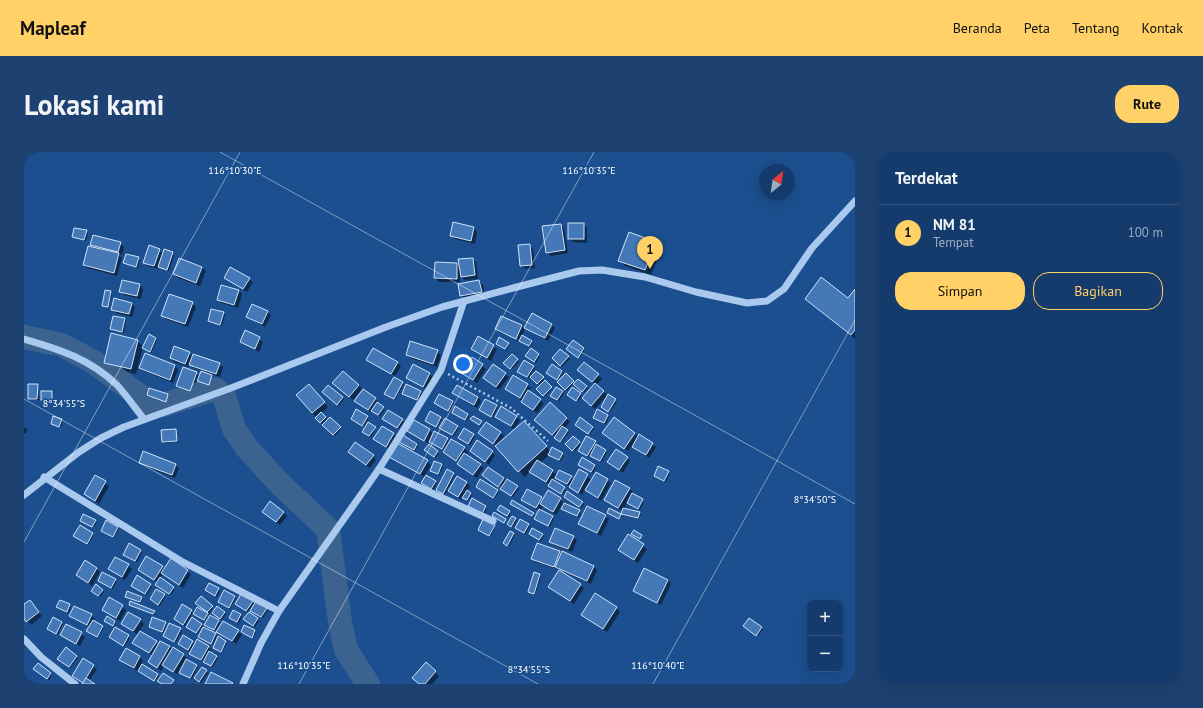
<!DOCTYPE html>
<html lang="id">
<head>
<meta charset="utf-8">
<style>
  body { margin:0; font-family:"PT Sans",sans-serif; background:#1d4271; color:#f1f3f6 }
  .controls { position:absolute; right:12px; bottom:12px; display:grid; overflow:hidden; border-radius:8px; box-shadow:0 4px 16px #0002 }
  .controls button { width:36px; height:36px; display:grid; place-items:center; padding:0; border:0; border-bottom:1px solid #33557e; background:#143b6b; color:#f1f3f6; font:20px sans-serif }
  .compass { position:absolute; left:735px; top:12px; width:36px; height:36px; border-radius:50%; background:#143b6b; box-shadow:0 4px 16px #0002; rotate:29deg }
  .you { position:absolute; left:439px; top:212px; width:14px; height:14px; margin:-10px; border:3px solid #fff; border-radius:50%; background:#1a73e8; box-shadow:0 0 0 6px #1a73e833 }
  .badge { display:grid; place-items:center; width:26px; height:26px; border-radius:50%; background:#ffd166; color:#111; font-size:13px; font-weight:700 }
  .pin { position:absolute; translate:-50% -33px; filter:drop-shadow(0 1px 2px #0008) }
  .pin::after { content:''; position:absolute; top:21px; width:14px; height:12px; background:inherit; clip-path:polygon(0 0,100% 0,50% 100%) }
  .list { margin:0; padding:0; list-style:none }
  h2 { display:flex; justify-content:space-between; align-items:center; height:52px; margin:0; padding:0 16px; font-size:17px }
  h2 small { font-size:13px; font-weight:400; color:#9dadc1 }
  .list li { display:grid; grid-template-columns:26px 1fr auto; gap:12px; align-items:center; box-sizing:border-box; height:56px; padding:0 16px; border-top:1px solid #33557e }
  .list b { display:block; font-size:15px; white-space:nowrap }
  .list p { margin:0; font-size:13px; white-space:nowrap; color:#9dadc1 }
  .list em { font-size:13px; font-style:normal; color:#9dadc1 }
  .actions { display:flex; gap:8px; padding:12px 16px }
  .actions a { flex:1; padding:9px 0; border:1px solid #ffd166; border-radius:16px; text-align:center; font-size:14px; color:#ffd166 }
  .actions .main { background:#ffd166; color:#111 }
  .map { position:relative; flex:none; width:831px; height:532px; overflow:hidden; border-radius:16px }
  header { display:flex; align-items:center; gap:24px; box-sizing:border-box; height:56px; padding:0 20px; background:#ffd166; color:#111 }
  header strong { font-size:19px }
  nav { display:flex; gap:22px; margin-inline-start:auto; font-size:14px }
  .intro { display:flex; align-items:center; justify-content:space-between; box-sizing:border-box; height:96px; padding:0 24px }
  h1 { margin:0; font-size:28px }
  .button { padding:10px 18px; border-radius:16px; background:#ffd166; color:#111; font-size:14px; font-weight:700 }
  main { display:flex; gap:24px; padding:0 24px }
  aside { flex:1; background:#143b6b; border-radius:16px; box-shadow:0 4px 16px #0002 }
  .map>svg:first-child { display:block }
  .shadow { fill:#0007 }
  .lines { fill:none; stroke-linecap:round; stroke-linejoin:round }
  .river { stroke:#3c6290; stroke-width:24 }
  .building { fill:#4478b7; stroke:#cfe3fa }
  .path { stroke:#a9c9ee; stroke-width:2.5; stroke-dasharray:2 3; stroke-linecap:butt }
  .minor { stroke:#a9c9ee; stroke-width:7 }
  .ticks { fill:none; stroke:#fff; stroke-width:1; stroke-opacity:0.45 }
  .ticks-label { font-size:10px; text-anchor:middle; fill:#fff; stroke:#1b4f8f; stroke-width:3.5; stroke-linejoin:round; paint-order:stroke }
</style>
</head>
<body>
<header>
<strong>Mapleaf</strong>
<nav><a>Beranda</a><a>Peta</a><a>Tentang</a><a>Kontak</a></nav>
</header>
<div class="intro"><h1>Lokasi kami</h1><a class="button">Rute</a></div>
<main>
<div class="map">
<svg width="831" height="532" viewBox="0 0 831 532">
  <rect width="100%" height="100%" fill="#1b4f8f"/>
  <g class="shadow">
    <polygon points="559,72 563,76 563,91 549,90 545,87"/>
    <polygon points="537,73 540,76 544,101 527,104 523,100"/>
    <polygon points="450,76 453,80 451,92 431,87 427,83"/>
    <polygon points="62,79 64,81 62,89 49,85"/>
    <polygon points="96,91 100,95 98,103 94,102 98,106 93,124 63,116 60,113 72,97 68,93"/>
    <polygon points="631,91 637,96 627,123 601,114 595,108"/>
    <polygon points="506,93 509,97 511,116 501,117 497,113"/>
    <polygon points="135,98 139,102 141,98 150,103 145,119 135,114 134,117 124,114 121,111"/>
    <polygon points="115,106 116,108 114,116 100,111"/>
    <polygon points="156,107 178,116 182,119 176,134 154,126 150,122"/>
    <polygon points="449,107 452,110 454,127 441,128 436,124 436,130 415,130 411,126 433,112 436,115"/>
    <polygon points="201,126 225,127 229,130 223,140"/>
    <polygon points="99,129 116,133 119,137 117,147 100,143 96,139"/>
    <polygon points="455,129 459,133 461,143 441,147 437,144"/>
    <polygon points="214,138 218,142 214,156 197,151 194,148"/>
    <polygon points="831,139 831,187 782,147 824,147"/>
    <polygon points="86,140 88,142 85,155 81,155 79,153"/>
    <polygon points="107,151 111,155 108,165 92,161 88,158"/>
    <polygon points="168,151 172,155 164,175 142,167 138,164"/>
    <polygon points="243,160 247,163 241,175 223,165"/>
    <polygon points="200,161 201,163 198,174 185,169"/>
    <polygon points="101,167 102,169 100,181 87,177"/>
    <polygon points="527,172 531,176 524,189 502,176"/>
    <polygon points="497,173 501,177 498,184 509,191 506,195 496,188 476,181 472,177"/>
    <polygon points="222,179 239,190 235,200 217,189"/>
    <polygon points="454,185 473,197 467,209 448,197"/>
    <polygon points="132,186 133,188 127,201 119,195 112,222 87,216 81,211 113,189 120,195"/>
    <polygon points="484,191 485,193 483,198 474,193"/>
    <polygon points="560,196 561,198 555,206 545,199"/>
    <polygon points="536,198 546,207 538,215 529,206"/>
    <polygon points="413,199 417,203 413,215 386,206 383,203"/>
    <polygon points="165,201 169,205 195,212 199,215 196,225 170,216 166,212 165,215 150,210 147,206"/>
    <polygon points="122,203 151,214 154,218 149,231 120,219 116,216"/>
    <polygon points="488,203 495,210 488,217 481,211"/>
    <polygon points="514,203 516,204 512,211 504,205"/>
    <polygon points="448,206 462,217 453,231 438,221"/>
    <polygon points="344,208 373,210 377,214 371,224"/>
    <polygon points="561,211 578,227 572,233 583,243 571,257 563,250 571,232 558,221"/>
    <polygon points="509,215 511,216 505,226 496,221"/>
    <polygon points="538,219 539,221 534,228 525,223"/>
    <polygon points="512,220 528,237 521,244 514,237 517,234 507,225"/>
    <polygon points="172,221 176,225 187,224 189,226 186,234 174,229 169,242 156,237 153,233"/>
    <polygon points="405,222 409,225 403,238 383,226"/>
    <polygon points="481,222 485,225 475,238 460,226"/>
    <polygon points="542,223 551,232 555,228 564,236 560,240 550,231 543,239 534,230"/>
    <polygon points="378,231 380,232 371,248 363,243"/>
    <polygon points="335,233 338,237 329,248 313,234"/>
    <polygon points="503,233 507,236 505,240 520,251 513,261 483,237"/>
    <polygon points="13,234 15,248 7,248 5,247"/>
    <polygon points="304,234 320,247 315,254 299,240"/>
    <polygon points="288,237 304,255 297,261 303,267 298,272 273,243"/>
    <polygon points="339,238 352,247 355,251 354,252 361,257 356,264 349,259 348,261 335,252"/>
    <polygon points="28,240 29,249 18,247"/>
    <polygon points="396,240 398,241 395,249 379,242"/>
    <polygon points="538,240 540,241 535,249 529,245"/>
    <polygon points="429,241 454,245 457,249 453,256"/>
    <polygon points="556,242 558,244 554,249 546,244"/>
    <polygon points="124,243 144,243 145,245 143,250"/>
    <polygon points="591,248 593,249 586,260 579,257"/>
    <polygon points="428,250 430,251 426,259 411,251"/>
    <polygon points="472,254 474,255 469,265 456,258"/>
    <polygon points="431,256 445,264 443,269 430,262"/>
    <polygon points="574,258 585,265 582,272 572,267"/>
    <polygon points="333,259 345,266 340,274 330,268"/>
    <polygon points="407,260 418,267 413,276 402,269"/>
    <polygon points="472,265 492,265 496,268 490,277"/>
    <polygon points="306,266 317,277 311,284 299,273"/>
    <polygon points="542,266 546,270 540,277 545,280 538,290 515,271"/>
    <polygon points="37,268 39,269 37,275 28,272"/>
    <polygon points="361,268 378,268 380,270 375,277"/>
    <polygon points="553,274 568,275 570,277 566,282"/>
    <polygon points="0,275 4,278 1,282 0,281"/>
    <polygon points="433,275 435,276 430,284 418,277"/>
    <polygon points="505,275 527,300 540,303 537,309 525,303 516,311 533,323 547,325 550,328 555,319 568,328 572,321 587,331 577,349 561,337 558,343 531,324 528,329 542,338 540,342 506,319 501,325 473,294 455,281 476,281 480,284 476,290"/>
    <polygon points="351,276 352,277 347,285 341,281"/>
    <polygon points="152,278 154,290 141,291 139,290"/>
    <polygon points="405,278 410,282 425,288 420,298 405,289 404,291 385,279"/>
    <polygon points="610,281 632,295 625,306 608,294 604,299 583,285"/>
    <polygon points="369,282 373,286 365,297 351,287"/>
    <polygon points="449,283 451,284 446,293 437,288"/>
    <polygon points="379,285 394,294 391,299 378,291"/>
    <polygon points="549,285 557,292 551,299 543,292"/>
    <polygon points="571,290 572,293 583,300 578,310 566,303 565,305 555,299"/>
    <polygon points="405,293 415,301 412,306 403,299"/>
    <polygon points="440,296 444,300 442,303 460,316 453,326 438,316 434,312 435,311 420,300"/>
    <polygon points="447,299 468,300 471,303 465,313"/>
    <polygon points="329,303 349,304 352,308 346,316"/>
    <polygon points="366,305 403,309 407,313 401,323 413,331 409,338 398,331 401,325"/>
    <polygon points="603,306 606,309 599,321 584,310"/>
    <polygon points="116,310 151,313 155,316 151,326 120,314"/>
    <polygon points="417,313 419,315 415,323 407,319"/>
    <polygon points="555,313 571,313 572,315 569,321"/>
    <polygon points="464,316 495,336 489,345 459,323"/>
    <polygon points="644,320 646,321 642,330 631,324"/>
    <polygon points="429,322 431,323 421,343 415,339"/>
    <polygon points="71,324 85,334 75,352 61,342"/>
    <polygon points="443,331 446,334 443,339 448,343 444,349 439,346 438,348 425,339"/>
    <polygon points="455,336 473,338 475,340 471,346"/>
    <polygon points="605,336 609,340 608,342 620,350 616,358 603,350 600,357 615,361 617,362 615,367 598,363 596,367 586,362 586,357 597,363 599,359 581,348"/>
    <polygon points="503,338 520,348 536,347 539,351 557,361 555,365 537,355 532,363 519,354 517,358 530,366 526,375 513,368 515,359 498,348"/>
    <polygon points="542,346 559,350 560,352 557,356"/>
    <polygon points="449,348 463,356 460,363"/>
    <polygon points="488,353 509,361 511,363 509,365"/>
    <polygon points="564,355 585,367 577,384 556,372"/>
    <polygon points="476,359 485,360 487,361 485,365"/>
    <polygon points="259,360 263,364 256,373 243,363"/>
    <polygon points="488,365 493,368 489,375 486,374"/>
    <polygon points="57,369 71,369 73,370 70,375"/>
    <polygon points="504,373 506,374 502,382 494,377"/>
    <polygon points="470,374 471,375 467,384 457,379"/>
    <polygon points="94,375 95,377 90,386 78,379"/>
    <polygon points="69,382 70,383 64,393 51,384"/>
    <polygon points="489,382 491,383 485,394 482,393"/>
    <polygon points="508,383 518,383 520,384 517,389"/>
    <polygon points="604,384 623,397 614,411 595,398"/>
    <polygon points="549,385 553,388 548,400 530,393 527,390"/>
    <polygon points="116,399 118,400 113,410 102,404"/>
    <polygon points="535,400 570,415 573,418 567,432 536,418 512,410 508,407"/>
    <polygon points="147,408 167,422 159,436 139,422 136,427 151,437 147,443 133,434 133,430 115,418 138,414 141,417"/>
    <polygon points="61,410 76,420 68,434 53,423"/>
    <polygon points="104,413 108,417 101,428 85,417"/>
    <polygon points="535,419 560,436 550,452 529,438"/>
    <polygon points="515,423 517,425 511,443 505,440"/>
    <polygon points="91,428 93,429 89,437 75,429"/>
    <polygon points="644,428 647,432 637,453 610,439"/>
    <polygon points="126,432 128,434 123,443 109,435"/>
    <polygon points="185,432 196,439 193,445 182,438"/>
    <polygon points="79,438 80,440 76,445 70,440"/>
    <polygon points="201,439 212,446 206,457 196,451"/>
    <polygon points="140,443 141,445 136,454 127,447"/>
    <polygon points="117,445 119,447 117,451 104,446"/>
    <polygon points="177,445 189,456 185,461 173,450"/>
    <polygon points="85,446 102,458 96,469 79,457"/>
    <polygon points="36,449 47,455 45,461 34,455"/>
    <polygon points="228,450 244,458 239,466 229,460 230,453 229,452 224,460 214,453"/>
    <polygon points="0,453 9,453 18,464 7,473 0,465"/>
    <polygon points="106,453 130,459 132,461 131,463"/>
    <polygon points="193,455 202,462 198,468 191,462"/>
    <polygon points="173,456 184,462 182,468 172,463"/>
    <polygon points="592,456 596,460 583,480 558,463"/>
    <polygon points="167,459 169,460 161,474 152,469"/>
    <polygon points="210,459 218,465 215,471 207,467"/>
    <polygon points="225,461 235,469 231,475 222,469"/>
    <polygon points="67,463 71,467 69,469 80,476 74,485 65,480 66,475 46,464"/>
    <polygon points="186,464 196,471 192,479 183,474"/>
    <polygon points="116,468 120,472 115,480 135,493 145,495 159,503 163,506 162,508 174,515 168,527 158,522 160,513 159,512 153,522 140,513 137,519 125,510 129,504 110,491 114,483 98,472"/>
    <polygon points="81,469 91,469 92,471 90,475"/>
    <polygon points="199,470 217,482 221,474 232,480 229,486 219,481 212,492 194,479"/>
    <polygon points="37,471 39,472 34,482 24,477"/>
    <polygon points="141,471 143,473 139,481 126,475"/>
    <polygon points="177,472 179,474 173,482 165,476"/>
    <polygon points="43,473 61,485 56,494 37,483"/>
    <polygon points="92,476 106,486 101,494 88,486"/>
    <polygon points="722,476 737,476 739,477 734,484"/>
    <polygon points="156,477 158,479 152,490 141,485"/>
    <polygon points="192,482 193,484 189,492 176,486 191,484"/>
    <polygon points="195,486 203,491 198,500 191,497"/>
    <polygon points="168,490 171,492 184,495 188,498 186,501 194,506 189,515 170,505 166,502 167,500 155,492"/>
    <polygon points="103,497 119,508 117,513 136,526 149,529 149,532 138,532 133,528 132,529 114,518 114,519 100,512 97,508"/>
    <polygon points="52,504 54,506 46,516 36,508"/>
    <polygon points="402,512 415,524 408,532 396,532"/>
    <polygon points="14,513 28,523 25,528 12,519"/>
    <polygon points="69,514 73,517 65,529 70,532 60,532 49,524"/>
    <polygon points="178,516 184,521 177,531 172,527"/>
  </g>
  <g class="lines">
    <polyline class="river" points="0,185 38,193 68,209 127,252 139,253 191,237 200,244 210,277 223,296 256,332 304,377 316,470 322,498 344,532"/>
  </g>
  <g class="building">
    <polygon points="429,70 450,75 447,89 426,84"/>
    <rect x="544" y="71" width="16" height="16"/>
    <polygon points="537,72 541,98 522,101 518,74"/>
    <polygon points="50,76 63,78 60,88 48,85"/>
    <polygon points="605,80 632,90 621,118 594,109"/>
    <polygon points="69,83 97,90 94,100 66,93"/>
    <polygon points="506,92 508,113 496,114 494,93"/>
    <polygon points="125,93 136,97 130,114 119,111"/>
    <polygon points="64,94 95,101 90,121 59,113"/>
    <polygon points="140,97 149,100 143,118 134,115"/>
    <polygon points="102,102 115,105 112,115 99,111"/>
    <polygon points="155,106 178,115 172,131 149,122"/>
    <polygon points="449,106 451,123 437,125 434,107"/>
    <polygon points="411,110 433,111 433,127 410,126"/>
    <polygon points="206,115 226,126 219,137 200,126"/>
    <polygon points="797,125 824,146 831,137 831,178 827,183 781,147"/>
    <polygon points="98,128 116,132 113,144 95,140"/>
    <polygon points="455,128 458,140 436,144 434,132"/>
    <polygon points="197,133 215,138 210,153 193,148"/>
    <polygon points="81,138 87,139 84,155 78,154"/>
    <polygon points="145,142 169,150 161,172 137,164"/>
    <polygon points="90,146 108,151 105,162 87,158"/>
    <polygon points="228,152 244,159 238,172 222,165"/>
    <polygon points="187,157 200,160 196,173 184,169"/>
    <polygon points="508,161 528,172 521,186 500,176"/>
    <polygon points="89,164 101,166 98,180 86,177"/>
    <polygon points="477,164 498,173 492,187 471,177"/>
    <polygon points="221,178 236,185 231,197 216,190"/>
    <polygon points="87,181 114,188 107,217 80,211"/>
    <polygon points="125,182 132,186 126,200 118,196"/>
    <polygon points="498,183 508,189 505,194 495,189"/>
    <polygon points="454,184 470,193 463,206 447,197"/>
    <polygon points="475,185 485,191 481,197 472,192"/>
    <polygon points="549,188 560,196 554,206 542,197"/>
    <polygon points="386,189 414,198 409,212 382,203"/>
    <polygon points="150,194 166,200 161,212 146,206"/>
    <polygon points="349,196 374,210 367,222 342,208"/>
    <polygon points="507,196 515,202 510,210 501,204"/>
    <polygon points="536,197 545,204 536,214 528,206"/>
    <polygon points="121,201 151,213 146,228 115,216"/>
    <polygon points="169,202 196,211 192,222 165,213"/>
    <polygon points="488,202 494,207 486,217 479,211"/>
    <polygon points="448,205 459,212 449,228 437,221"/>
    <polygon points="500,208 510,214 503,225 493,220"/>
    <polygon points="560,210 575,222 568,230 553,218"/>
    <polygon points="389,212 406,221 399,235 382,226"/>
    <polygon points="469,212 482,221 472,235 459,226"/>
    <polygon points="528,212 538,219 533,228 522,221"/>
    <polygon points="159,215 173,220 166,239 152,234"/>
    <polygon points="177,219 188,223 185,233 173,229"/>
    <polygon points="319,219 335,233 325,245 308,231"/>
    <polygon points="512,219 520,225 513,232 506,225"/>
    <polygon points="542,221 550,229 541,238 533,230"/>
    <polygon points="489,223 504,232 496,246 481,237"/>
    <polygon points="370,225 379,230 370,247 360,242"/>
    <polygon points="554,227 563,234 558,240 549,232"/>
    <polygon points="521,228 528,235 519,244 512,237"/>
    <polygon points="571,231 580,239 567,254 558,246"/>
    <polygon points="4,232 14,232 13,247 4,247"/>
    <polygon points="285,232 301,250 288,261 272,243"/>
    <polygon points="382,232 397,239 393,248 378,242"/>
    <polygon points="304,233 319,245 313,253 298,240"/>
    <polygon points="433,233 454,245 450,253 428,241"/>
    <polygon points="532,235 539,239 533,248 526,244"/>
    <polygon points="548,235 557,241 552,249 543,243"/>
    <polygon points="125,236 144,242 142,250 123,243"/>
    <polygon points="339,237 352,246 344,258 330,249"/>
    <polygon points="504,238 517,247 509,258 497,250"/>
    <rect x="17" y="239" width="11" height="9"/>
    <polygon points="415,242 429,249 424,259 410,251"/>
    <polygon points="584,242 592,247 584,260 577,255"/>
    <polygon points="461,247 473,253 467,265 455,258"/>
    <polygon points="353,250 360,255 354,263 347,259"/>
    <polygon points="526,250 543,266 528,283 510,268"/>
    <polygon points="431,254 444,262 441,268 428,261"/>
    <polygon points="477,254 493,264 487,274 471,265"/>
    <polygon points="332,257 344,264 338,274 327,267"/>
    <polygon points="573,257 584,263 580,271 569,266"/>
    <polygon points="364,258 379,267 373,276 358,267"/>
    <polygon points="406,259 417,265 412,275 401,269"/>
    <polygon points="297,260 302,265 296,271 291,266"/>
    <polygon points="29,264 38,267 35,275 27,272"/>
    <polygon points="449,264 458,269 455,273 446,267"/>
    <polygon points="306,265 317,275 309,283 298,273"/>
    <polygon points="556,265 569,275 564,282 551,273"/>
    <polygon points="590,265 611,281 600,297 578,281"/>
    <polygon points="421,266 434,274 428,283 415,276"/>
    <polygon points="390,268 406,277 400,289 383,279"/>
    <polygon points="500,269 523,294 494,320 471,294"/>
    <polygon points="344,270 352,275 345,284 338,280"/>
    <polygon points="462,270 477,280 469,292 454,281"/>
    <polygon points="358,274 370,281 362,295 349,287"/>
    <polygon points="538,274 544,278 536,290 530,286"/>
    <polygon points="440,276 450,282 444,292 434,286"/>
    <polygon points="152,277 153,289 138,290 137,278"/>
    <polygon points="410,279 424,286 418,297 405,290"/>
    <polygon points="615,282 629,291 622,303 608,295"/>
    <polygon points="379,283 393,292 390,298 375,290"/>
    <polygon points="549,284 556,290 548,299 541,292"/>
    <polygon points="562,284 572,289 563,304 554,299"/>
    <polygon points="427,287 441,295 432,309 419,300"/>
    <polygon points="453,288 469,299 461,310 446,299"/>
    <polygon points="331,290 350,303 342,313 324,300"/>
    <polygon points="373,291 404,308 396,322 365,305"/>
    <polygon points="405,292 414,299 410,305 400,298"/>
    <polygon points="572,292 582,298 576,309 566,304"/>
    <polygon points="528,295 539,301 535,308 524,303"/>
    <polygon points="592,297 604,305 595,318 583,310"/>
    <polygon points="119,299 152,312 148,323 115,311"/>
    <polygon points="440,301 457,312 449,323 433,312"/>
    <polygon points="558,305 571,313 567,320 554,313"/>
    <polygon points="513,308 529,318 522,330 505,320"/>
    <polygon points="410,309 418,312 414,322 406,319"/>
    <polygon points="634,314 645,319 640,329 630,324"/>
    <polygon points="464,315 480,326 474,335 458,323"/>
    <polygon points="423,317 430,321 419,342 412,338"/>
    <polygon points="555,317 564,322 554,341 545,335"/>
    <polygon points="535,318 548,324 543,332 531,326"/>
    <polygon points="572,320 584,327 574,346 561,338"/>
    <polygon points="71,323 82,329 71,349 60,342"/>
    <polygon points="402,323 412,329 407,337 397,331"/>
    <polygon points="433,324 443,330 434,345 424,339"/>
    <polygon points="456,327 474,338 469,346 452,335"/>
    <polygon points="483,327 494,334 487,344 476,337"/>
    <polygon points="528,327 541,335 537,342 524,334"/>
    <polygon points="591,328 606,336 594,356 580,348"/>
    <polygon points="503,337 518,345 512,356 497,348"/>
    <polygon points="443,338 447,341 443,348 438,346"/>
    <polygon points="524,338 537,346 529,360 516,352"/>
    <polygon points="543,339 559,350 555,355 540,345"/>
    <polygon points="608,341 619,347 614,357 603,351"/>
    <polygon points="448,346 462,354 458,362 444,354"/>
    <polygon points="488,348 510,361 508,364 486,352"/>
    <polygon points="246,349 260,360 252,370 238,360"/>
    <polygon points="540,351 556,358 553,364 537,357"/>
    <polygon points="476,353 486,359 483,364 473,358"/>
    <polygon points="563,354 582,363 573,381 554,372"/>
    <polygon points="585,356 597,362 595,367 583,361"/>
    <polygon points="599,356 616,360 614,366 597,362"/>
    <polygon points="515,357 529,364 524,374 510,367"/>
    <polygon points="470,360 482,367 480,371 468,364"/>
    <polygon points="59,362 72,368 68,375 56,369"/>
    <polygon points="488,364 492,366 487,375 483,372"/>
    <polygon points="459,367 471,373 465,384 454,378"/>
    <polygon points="496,367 505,372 500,381 491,376"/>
    <polygon points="82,368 94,375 89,385 77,379"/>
    <polygon points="56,373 69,381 63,392 49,384"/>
    <polygon points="508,376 519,382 515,388 505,382"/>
    <polygon points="531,376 550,384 544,397 525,390"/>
    <polygon points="610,378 618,383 616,387 607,382"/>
    <polygon points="486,379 490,381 483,394 479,391"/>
    <polygon points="604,382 620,392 610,408 594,398"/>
    <polygon points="105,391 117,398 111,409 99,403"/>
    <polygon points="513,391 536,399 530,415 507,407"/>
    <polygon points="538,399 570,414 563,429 531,415"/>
    <polygon points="122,404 139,414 130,428 114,418"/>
    <polygon points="91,405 105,412 98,425 84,417"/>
    <polygon points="147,406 164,418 155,433 137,421"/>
    <polygon points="61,408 73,416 64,431 52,423"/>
    <polygon points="620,416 644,428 633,451 609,439"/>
    <polygon points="535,418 557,432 546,449 524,435"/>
    <polygon points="78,420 92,427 87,436 74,429"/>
    <polygon points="510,420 516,422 510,442 504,440"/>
    <polygon points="113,423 127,432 121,442 107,434"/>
    <polygon points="136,425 150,435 145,442 131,433"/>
    <polygon points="185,431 195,436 191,444 181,438"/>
    <polygon points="72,432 79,438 74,444 67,439"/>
    <polygon points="132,437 141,442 134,453 126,447"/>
    <polygon points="200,438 211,444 205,456 194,450"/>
    <polygon points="103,439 118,445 116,450 101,445"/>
    <polygon points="571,441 593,455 579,477 557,463"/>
    <polygon points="217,442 229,449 222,459 211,452"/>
    <polygon points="177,444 189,454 183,460 171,451"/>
    <polygon points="85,445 99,453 92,466 78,458"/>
    <polygon points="6,448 15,460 2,470 0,466 0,452"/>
    <polygon points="36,448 46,452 43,460 32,455"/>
    <polygon points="106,449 131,459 129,462 105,453"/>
    <polygon points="232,449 243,456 237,465 226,459"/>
    <polygon points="158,452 168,458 159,473 150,467"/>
    <polygon points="50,454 68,462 63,473 45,464"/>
    <polygon points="193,454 201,460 196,467 188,461"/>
    <polygon points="173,455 184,461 180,468 169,462"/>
    <polygon points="209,458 217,462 213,470 205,466"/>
    <polygon points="104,460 117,467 109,479 97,472"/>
    <polygon points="225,460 234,466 229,474 219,467"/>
    <polygon points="186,463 195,468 190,478 180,473"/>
    <polygon points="83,464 91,469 89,474 80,469"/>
    <polygon points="29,465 38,470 32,482 23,477"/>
    <polygon points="128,465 142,470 138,480 125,475"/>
    <polygon points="168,465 178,472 172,481 162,475"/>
    <polygon points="725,466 738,475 732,484 719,474"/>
    <polygon points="69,468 79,474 73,485 62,479"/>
    <polygon points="199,469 215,478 208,489 192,480"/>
    <polygon points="145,471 157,476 150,490 139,484"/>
    <polygon points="42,472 58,480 52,492 36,483"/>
    <polygon points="220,473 231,478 228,486 217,480"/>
    <polygon points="91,475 105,483 99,494 85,485"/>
    <polygon points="179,475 192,481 187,492 174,485"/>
    <polygon points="116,479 133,489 125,501 108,491"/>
    <polygon points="159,483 169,489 164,498 154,492"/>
    <polygon points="194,484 202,489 197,500 189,496"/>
    <polygon points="173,487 185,494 177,508 165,502"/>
    <polygon points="136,489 146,494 133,516 124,510"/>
    <polygon points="42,495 53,504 45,515 33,507"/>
    <polygon points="149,495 160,502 149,520 138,513"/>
    <polygon points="102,496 116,504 110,516 95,508"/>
    <polygon points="185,499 193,504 187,514 179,510"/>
    <polygon points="59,506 70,513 59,531 48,524"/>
    <polygon points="162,507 173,513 166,526 155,521"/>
    <polygon points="402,510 412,519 401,532 395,532 388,526"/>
    <polygon points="14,511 27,521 23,527 9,517"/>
    <polygon points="118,512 134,522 130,529 114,519"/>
    <polygon points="178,515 183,518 175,530 170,526"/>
    <polygon points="187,520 209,531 208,532 181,532"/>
    <polygon points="139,521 150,528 147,532 138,532 133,529"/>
    <polygon points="62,526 71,532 58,532"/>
  </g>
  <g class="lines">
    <polyline class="path" points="424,222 487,256 524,289"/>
    <g class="minor">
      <path d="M0,187C35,197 66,207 93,233C103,244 111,256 120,267"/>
      <polyline points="355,317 469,369"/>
      <polyline points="20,325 157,409 255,459"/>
      <polyline points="0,343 55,300 77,286 100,275 207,236 362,175 418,155 489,136 555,119 578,118 621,125 672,140 723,151 743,149 760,137 788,96 831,49"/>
      <polyline points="0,487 17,505 51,532"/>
      <polyline points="219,532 237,491 255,459 355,317 417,218 440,149"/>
    </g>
  </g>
  <path class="ticks" d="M196,0L831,352M0,247L514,532M0,390L216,0M275,532L570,0M629,532L831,168"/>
  <g class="ticks-label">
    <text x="211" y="22">116°10'30"E</text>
    <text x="565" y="22">116°10'35"E</text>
    <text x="40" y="255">8°34'55"S</text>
    <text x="791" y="351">8°34'50"S</text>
    <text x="280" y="517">116°10'35"E</text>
    <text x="634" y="517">116°10'40"E</text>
    <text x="505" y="521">8°34'55"S</text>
  </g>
</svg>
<div class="controls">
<button>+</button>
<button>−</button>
</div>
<svg class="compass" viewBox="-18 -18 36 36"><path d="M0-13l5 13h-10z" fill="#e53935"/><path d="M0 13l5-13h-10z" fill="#9dadc1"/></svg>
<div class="you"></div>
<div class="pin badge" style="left:626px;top:117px">1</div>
</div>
<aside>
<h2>Terdekat<small></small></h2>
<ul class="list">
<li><span class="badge">1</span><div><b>NM 81</b><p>Tempat</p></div><em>100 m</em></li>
</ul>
<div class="actions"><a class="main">Simpan</a><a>Bagikan</a></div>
</aside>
</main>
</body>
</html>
